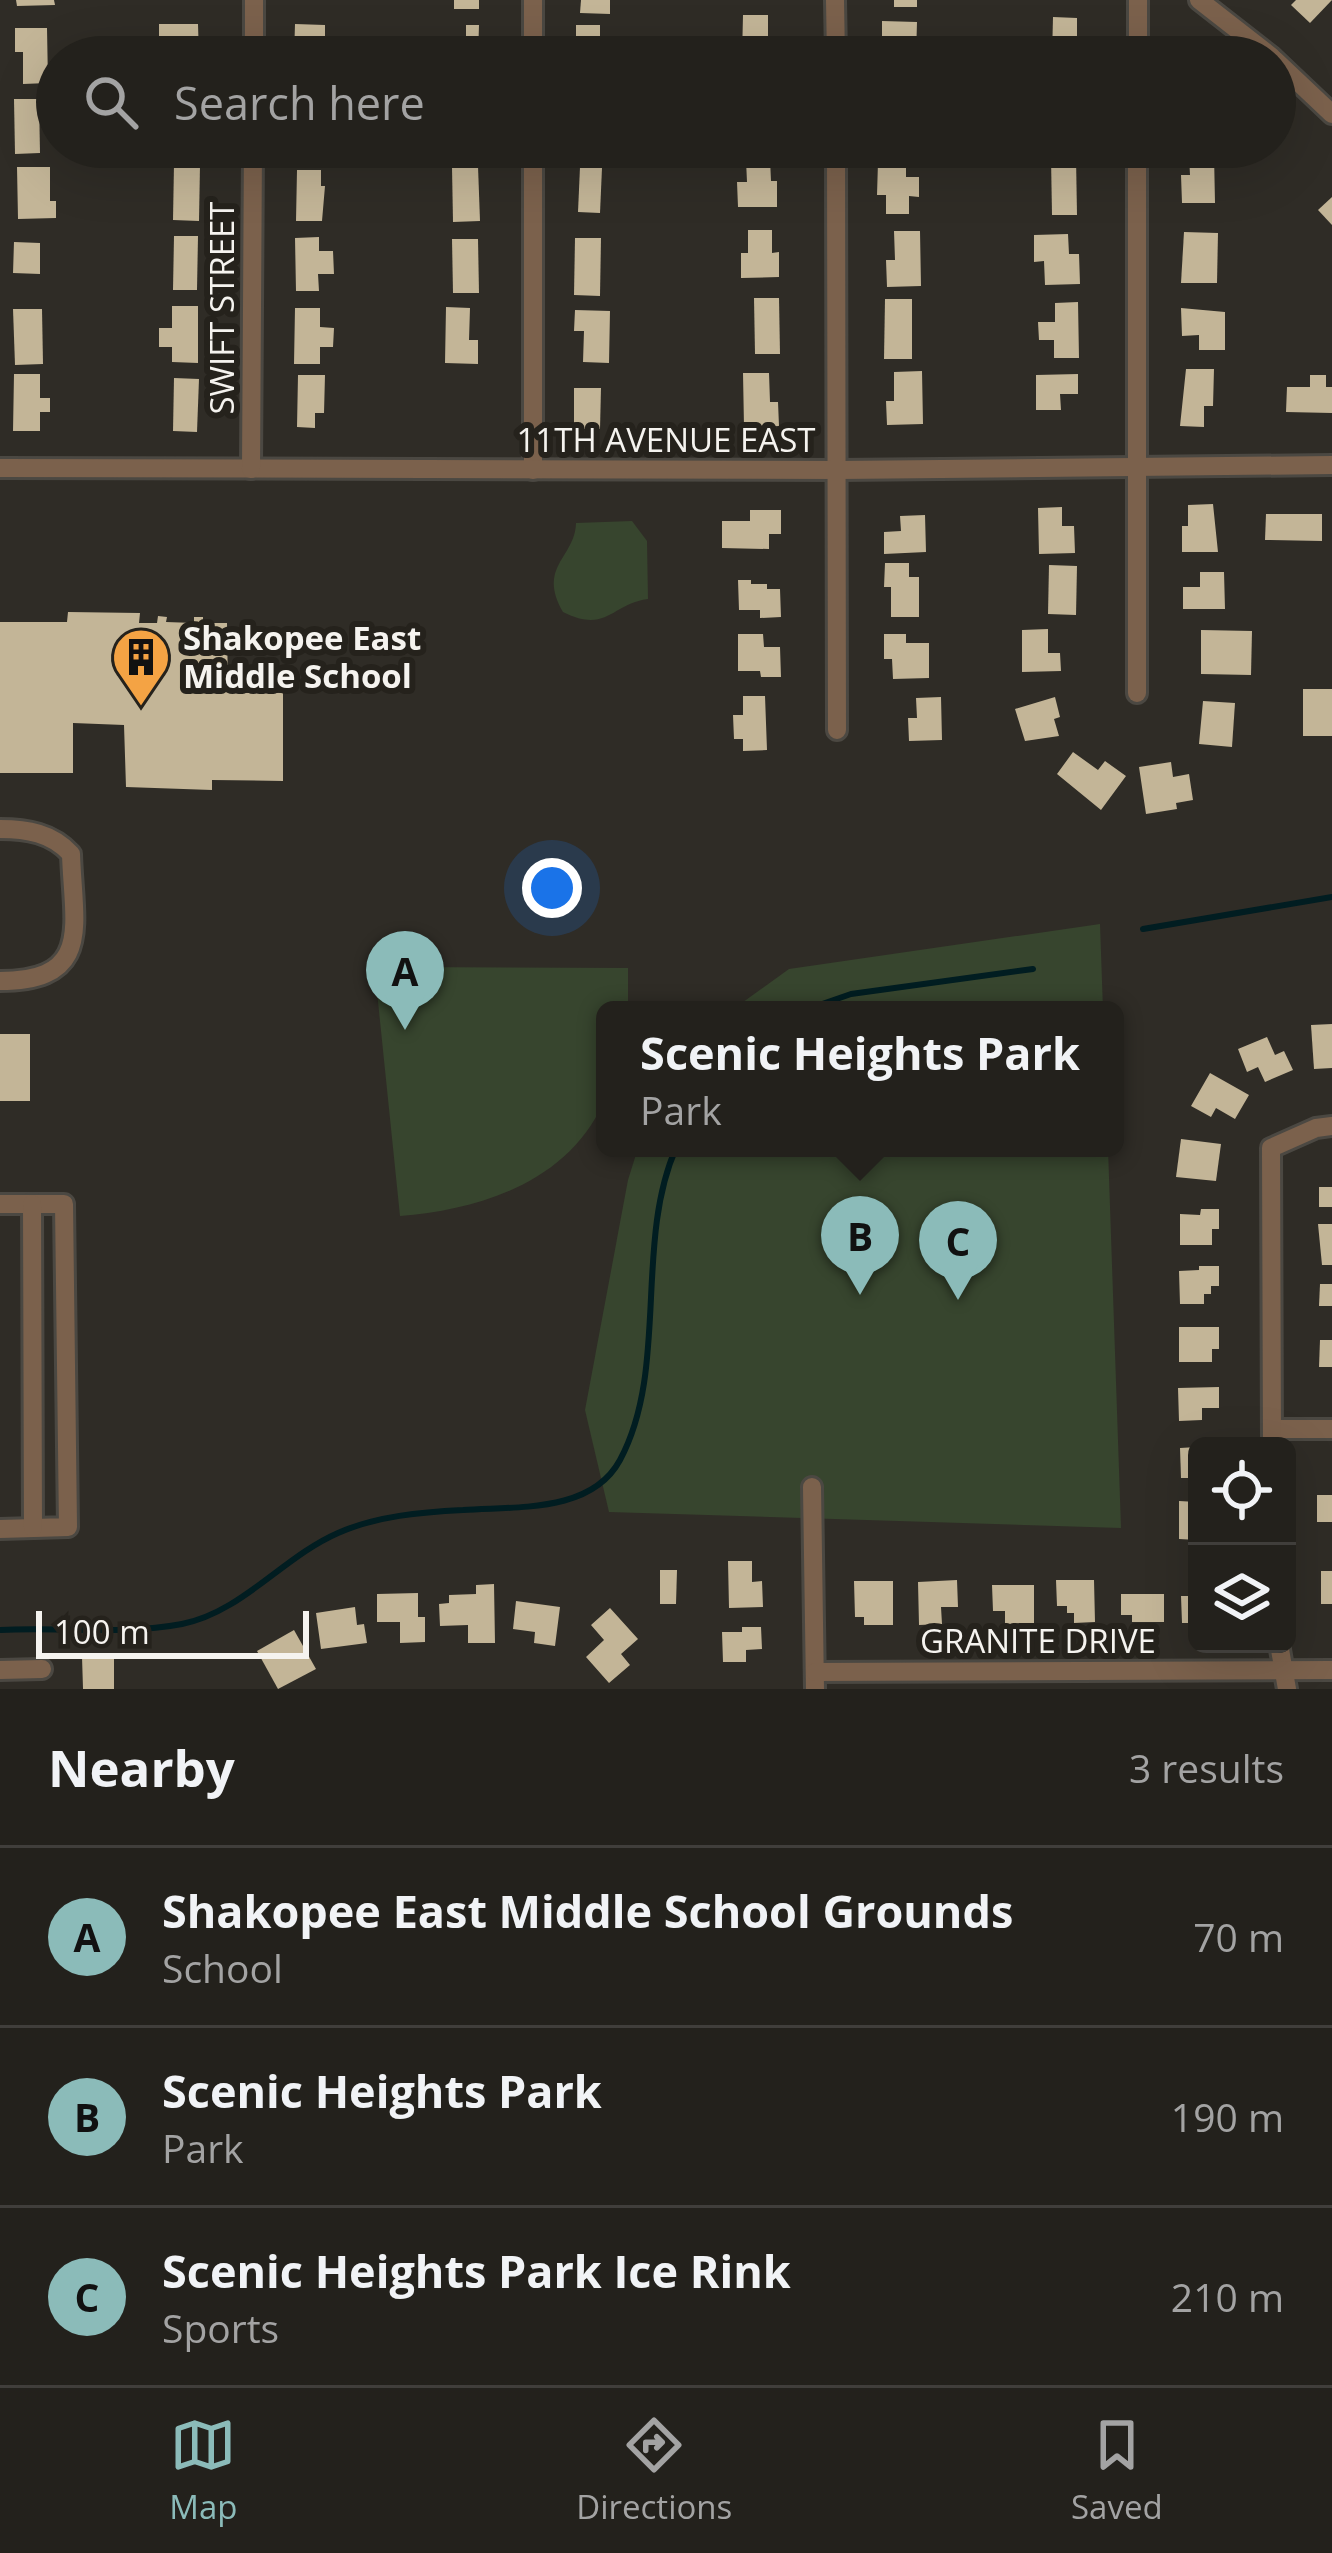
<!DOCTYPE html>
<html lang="en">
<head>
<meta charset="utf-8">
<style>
  body { margin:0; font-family:"Open Sans",sans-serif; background:#2b2925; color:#f1f3f6 }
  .controls { position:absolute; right:36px; bottom:36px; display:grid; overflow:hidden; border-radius:18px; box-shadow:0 12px 48px #0002 }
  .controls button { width:108px; height:108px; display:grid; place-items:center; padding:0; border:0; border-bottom:3px solid #403e3b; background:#23211c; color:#f1f3f6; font:60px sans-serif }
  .scale { position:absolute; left:36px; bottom:30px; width:273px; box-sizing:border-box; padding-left:12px; border:6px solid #f5f3ef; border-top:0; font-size:33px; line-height:42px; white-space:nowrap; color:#f5f3ef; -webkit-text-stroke:9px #25221c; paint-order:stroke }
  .you { position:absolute; left:552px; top:888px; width:42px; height:42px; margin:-30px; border:9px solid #fff; border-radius:50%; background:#1a73e8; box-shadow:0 0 0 18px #1a73e833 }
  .badge { display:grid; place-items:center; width:78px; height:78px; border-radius:50%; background:#8bbbb9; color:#111; font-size:39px; font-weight:700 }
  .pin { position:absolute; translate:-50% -99px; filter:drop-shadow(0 3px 6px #0008) }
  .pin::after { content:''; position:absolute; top:63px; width:42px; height:36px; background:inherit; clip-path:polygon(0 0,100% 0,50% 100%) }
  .popup { position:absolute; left:596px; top:1001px; width:528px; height:156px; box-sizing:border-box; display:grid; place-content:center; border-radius:18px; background:#23211c; filter:drop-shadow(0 3px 9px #0005); font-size:39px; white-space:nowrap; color:#a3a3a3 }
  .popup b { font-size:45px; color:#f1f3f6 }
  .popup::after { content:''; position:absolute; left:50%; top:100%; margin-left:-24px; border:24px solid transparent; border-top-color:#23211c }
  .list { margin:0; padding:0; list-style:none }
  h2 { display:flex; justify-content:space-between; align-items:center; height:156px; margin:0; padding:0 48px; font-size:51px }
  h2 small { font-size:39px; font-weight:400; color:#a3a3a3 }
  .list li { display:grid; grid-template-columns:78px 1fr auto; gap:36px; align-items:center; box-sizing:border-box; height:180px; padding:0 48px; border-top:3px solid #403e3b }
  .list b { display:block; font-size:45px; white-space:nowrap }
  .list p { margin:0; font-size:39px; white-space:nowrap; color:#a3a3a3 }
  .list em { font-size:39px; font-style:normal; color:#a3a3a3 }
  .icon { flex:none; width:66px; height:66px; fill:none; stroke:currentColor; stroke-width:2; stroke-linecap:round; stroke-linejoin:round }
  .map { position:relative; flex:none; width:1332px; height:1689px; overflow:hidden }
  .search { position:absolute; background:#23211c; box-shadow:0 12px 48px #0002; left:36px; right:36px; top:36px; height:132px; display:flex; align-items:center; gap:30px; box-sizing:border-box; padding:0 42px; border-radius:66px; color:#a3a3a3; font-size:45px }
  .sheet { height:696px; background:#23211c }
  nav { display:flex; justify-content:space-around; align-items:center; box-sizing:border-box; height:168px; border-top:3px solid #403e3b; background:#23211c; font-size:33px; color:#a3a3a3 }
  nav a { display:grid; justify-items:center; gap:6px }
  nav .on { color:#8bbbb9 }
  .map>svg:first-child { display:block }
  .green { fill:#37452e }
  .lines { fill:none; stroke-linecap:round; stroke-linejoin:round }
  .stream { stroke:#011d21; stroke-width:6 }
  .building { fill:#c3b597 }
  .minor-casing { stroke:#4b4842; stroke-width:24 }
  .minor { stroke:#7b614c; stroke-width:18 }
  .labels { text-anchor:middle; stroke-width:12; stroke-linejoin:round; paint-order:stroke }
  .street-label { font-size:33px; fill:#f5f3ef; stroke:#25221c }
  .poi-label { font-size:33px; font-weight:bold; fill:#f5f3ef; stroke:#25221c; text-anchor:start }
</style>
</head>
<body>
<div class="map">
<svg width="1332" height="1689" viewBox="0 0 1332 1689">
  <rect width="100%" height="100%" fill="#2f2c26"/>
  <g class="green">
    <path d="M632,521L647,541L648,599C611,604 607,634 563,612C537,566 575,558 576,523Z"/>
    <polygon points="1100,924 1103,1010 732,1010 789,969"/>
    <path d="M391,967L628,968V1010H605C605,1033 611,1084 603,1103C568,1182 479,1210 400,1216L376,982Z"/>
    <polygon points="638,1148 1108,1148 1121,1528 609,1512 585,1410 628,1180"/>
  </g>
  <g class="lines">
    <g class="stream">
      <polyline points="1143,929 1332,897"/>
      <polyline points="805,1010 851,994 1033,969"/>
      <path d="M0,1630C59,1627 124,1635 182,1624C242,1612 283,1557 338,1533C376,1516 422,1512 463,1510C514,1506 591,1514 620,1460C669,1369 634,1243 676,1148"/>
    </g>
  </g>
  <g class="building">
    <polygon points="16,0 54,0 55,5 17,6"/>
    <rect x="454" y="0" width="25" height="9"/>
    <polygon points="581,0 610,0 610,14 580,13"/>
    <rect x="894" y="0" width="23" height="7"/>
    <polygon points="1296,0 1332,0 1310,23 1291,5"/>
    <polygon points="743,15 768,15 768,43 777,43 777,57 742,57"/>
    <polygon points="1053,17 1077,18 1077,57 1052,57"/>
    <polygon points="882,21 917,22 916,57 894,57 894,48 882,48"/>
    <polygon points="159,24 198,24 199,57 159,57"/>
    <polygon points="295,24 325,25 325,47 331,47 331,57 294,57"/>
    <polygon points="466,25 479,25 478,57 449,57 449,36 466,36"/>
    <rect x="576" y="25" width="24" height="32"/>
    <polygon points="15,28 47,28 48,83 23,84 23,52 15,52"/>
    <polygon points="14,99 39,99 40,153 15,154"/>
    <rect x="454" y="147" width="25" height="6"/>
    <polygon points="574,147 601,147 600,155 574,154"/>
    <polygon points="1214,154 1215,203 1182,203 1181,175 1190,175 1189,155"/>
    <polygon points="1051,157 1076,157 1077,215 1052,215"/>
    <polygon points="770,159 771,181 777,181 777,207 738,207 737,182 747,182 746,160"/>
    <polygon points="878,162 906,163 906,177 919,177 919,197 909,196 909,214 886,214 886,195 877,195"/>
    <polygon points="174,164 200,165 199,221 173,220"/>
    <polygon points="478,166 480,221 453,222 452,167"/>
    <polygon points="17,167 50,167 50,201 56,201 56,218 18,219"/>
    <polygon points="580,167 602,168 600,213 578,212"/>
    <polygon points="297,170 321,170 321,186 325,186 322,221 296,221"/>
    <polygon points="1332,197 1332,225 1318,210"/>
    <polygon points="748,230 772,230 772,253 779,252 779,277 741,278 741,253 748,253"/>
    <polygon points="894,231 920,231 921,286 887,287 886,260 895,260"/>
    <polygon points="1184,232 1218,233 1217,283 1181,283"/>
    <polygon points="1068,234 1069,254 1079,254 1080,284 1045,285 1044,261 1034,262 1034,235"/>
    <polygon points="174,236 198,236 197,290 173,290"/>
    <polygon points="319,237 319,251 333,251 334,274 318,274 319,291 296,291 295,238"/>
    <polygon points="575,238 601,238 600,296 574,295"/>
    <polygon points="452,239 478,239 479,293 453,293"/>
    <polygon points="14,242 40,243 40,274 13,273"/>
    <polygon points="754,298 779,298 780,354 755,354"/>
    <polygon points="885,299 912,299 912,359 884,359"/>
    <polygon points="1078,302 1079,358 1054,358 1054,340 1039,340 1038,322 1055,322 1055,303"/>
    <polygon points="172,306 198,306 198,363 172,362 172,347 159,347 159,328 172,328"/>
    <polygon points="446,307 470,308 469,340 478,340 478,364 445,363"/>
    <polygon points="295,308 320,308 320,327 334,328 333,347 320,347 320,364 294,364"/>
    <polygon points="1181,308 1225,312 1225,350 1199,350 1199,335 1182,336"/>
    <polygon points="13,309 42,309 43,364 15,365"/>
    <polygon points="575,310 610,311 609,363 583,362 584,331 574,331"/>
    <polygon points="1186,369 1214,369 1213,406 1204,406 1204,427 1180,426"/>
    <polygon points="922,371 923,424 887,425 886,401 894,401 894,372"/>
    <polygon points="743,373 769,373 770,402 778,402 779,426 744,427"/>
    <polygon points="14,374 40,374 40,398 50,398 50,412 40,412 40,431 13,431"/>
    <polygon points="1078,374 1078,394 1060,394 1061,410 1036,410 1036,375"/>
    <polygon points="298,375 325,375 324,413 315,413 315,428 297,427"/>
    <polygon points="1310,375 1326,375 1326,387 1332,387 1332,413 1286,412 1287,387 1310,387"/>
    <polygon points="174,378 199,379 197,432 173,431"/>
    <polygon points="574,388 601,388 600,429 574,429"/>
    <polygon points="1213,504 1218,552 1182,552 1182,526 1188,526 1188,505"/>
    <polygon points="1062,507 1062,526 1074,526 1075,553 1039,554 1038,508"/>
    <polygon points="750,510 781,510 781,534 769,534 769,549 722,548 722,521 750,521"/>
    <polygon points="1266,514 1322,514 1322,541 1265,540"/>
    <polygon points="925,515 926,552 884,554 884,532 901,531 900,516"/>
    <polygon points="885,563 909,563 909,577 919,577 919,617 891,617 891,587 884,587"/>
    <polygon points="1049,565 1077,566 1076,615 1048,614"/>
    <polygon points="1200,572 1224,572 1225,609 1183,609 1183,587 1200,587"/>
    <polygon points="738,580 751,580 751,584 767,584 767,589 780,589 781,617 760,618 760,610 739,610"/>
    <polygon points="68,612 140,613 139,623 157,623 158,616 167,617 166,622 194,623 194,617 203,617 203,623 227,623 228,693 283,693 283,781 212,780 212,790 126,787 124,725 73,723 73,773 0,773 0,622 67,622"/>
    <polygon points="1048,629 1048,653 1060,653 1061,671 1022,672 1022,630"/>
    <polygon points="1201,630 1252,631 1251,675 1201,674"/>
    <polygon points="738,634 763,634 764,647 780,647 781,677 761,677 760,671 738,671"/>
    <polygon points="884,634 906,634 906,643 929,643 929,678 893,679 892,659 884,659"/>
    <rect x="1303" y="689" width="29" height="47"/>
    <polygon points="743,696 765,696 767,750 743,751 743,739 734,739 733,715 743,715"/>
    <polygon points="941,697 942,740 909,741 908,718 917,718 916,698"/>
    <polygon points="1055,697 1060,717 1054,719 1059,736 1025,741 1015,709"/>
    <polygon points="1203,701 1235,703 1232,747 1199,744"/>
    <polygon points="1073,752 1098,770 1105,761 1126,776 1101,810 1057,774"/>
    <polygon points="1171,762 1173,777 1189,774 1193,800 1176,803 1177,809 1146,814 1139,767"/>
    <polygon points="1332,1024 1332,1068 1314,1069 1311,1025"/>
    <rect x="0" y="1034" width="30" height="67"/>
    <polygon points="1267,1037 1275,1055 1284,1051 1293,1070 1265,1082 1258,1067 1247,1072 1238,1049"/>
    <polygon points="1210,1073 1249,1095 1235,1119 1216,1108 1211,1117 1191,1106"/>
    <polygon points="1181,1139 1221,1144 1216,1181 1176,1177"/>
    <rect x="1319" y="1187" width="13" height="20"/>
    <polygon points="1201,1209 1219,1209 1219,1229 1212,1229 1212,1245 1180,1245 1180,1214 1200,1215"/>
    <polygon points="1318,1224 1332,1224 1332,1265 1322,1265"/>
    <polygon points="1199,1266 1219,1266 1219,1286 1211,1286 1211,1294 1204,1294 1204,1304 1180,1304 1179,1271 1199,1270"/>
    <polygon points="1320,1284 1332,1284 1332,1306 1319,1306"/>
    <polygon points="1179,1327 1219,1327 1219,1349 1212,1349 1212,1362 1179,1362"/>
    <polygon points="1320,1340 1332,1340 1332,1367 1319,1367"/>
    <polygon points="1219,1387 1219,1408 1202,1408 1202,1420 1179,1421 1178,1388"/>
    <polygon points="1197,1447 1197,1478 1181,1478 1180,1448"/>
    <rect x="1317" y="1495" width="15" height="27"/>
    <polygon points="1179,1501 1197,1502 1197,1540 1179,1539"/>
    <polygon points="728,1561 752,1561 752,1582 762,1581 763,1607 729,1608"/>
    <polygon points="660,1570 677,1570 676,1604 660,1604"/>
    <rect x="1321" y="1571" width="11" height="33"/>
    <polygon points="1197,1574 1197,1623 1182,1623 1181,1596 1190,1596 1189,1575"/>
    <polygon points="957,1580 958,1607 941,1607 942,1624 919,1625 918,1582"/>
    <polygon points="1056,1580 1094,1580 1095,1622 1074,1623 1074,1613 1067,1613 1067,1606 1057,1606"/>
    <polygon points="854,1581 893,1581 893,1625 864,1625 864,1617 855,1617"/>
    <polygon points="494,1584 495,1643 468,1643 468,1625 440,1626 439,1604 449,1603 449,1595 476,1594 476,1585"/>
    <polygon points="992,1585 1034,1585 1034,1625 1005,1625 1005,1611 993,1611"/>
    <polygon points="418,1593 418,1617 425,1617 425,1642 400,1643 400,1622 377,1622 377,1594"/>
    <polygon points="1121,1594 1164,1594 1164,1622 1132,1622 1132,1615 1121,1615"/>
    <polygon points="516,1601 560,1607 555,1646 534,1643 535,1632 513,1629"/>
    <polygon points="355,1607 357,1625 364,1624 367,1643 321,1649 316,1613"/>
    <polygon points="610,1608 638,1639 621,1654 630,1665 609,1683 586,1657 604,1640 591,1625"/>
    <polygon points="742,1627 761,1627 762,1649 746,1650 746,1662 723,1662 722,1632 742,1632"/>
    <polygon points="294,1630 316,1669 278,1689 257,1651"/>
    <polygon points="82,1657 114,1657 114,1689 83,1689"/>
  </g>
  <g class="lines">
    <g class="minor-casing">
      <g id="minor">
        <polyline points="533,0 533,57"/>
        <polyline points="835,0 836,57"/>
        <polyline points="1199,0 1272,57"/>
        <polyline points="254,57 254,0"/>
        <polyline points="1138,57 1138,0"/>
        <polyline points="1275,60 1332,114"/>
        <polyline points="533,147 533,470"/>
        <polyline points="836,147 837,730"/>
        <polyline points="0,468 839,470 1332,465"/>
        <polyline points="251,469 253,147"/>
        <polyline points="1137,693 1137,147"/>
        <path d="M0,829C27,829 52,833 71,854C73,924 94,981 0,981"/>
        <polyline points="0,1204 64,1204 68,1527 0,1529"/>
        <polyline points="32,1204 33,1528"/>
        <polyline points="1272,1429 1332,1429"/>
        <polyline points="1272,1446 1271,1148 1316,1128 1332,1126"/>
        <polyline points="812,1487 815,1689"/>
        <polyline points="1279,1644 1287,1689"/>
        <polyline points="0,1670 42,1669"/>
        <polyline points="815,1672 1332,1670"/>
      </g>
    </g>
    <use href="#minor" class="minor"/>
  </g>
  <defs>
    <g id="building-pin" transform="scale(3)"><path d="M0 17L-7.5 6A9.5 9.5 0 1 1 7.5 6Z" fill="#f4a344" stroke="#25221c"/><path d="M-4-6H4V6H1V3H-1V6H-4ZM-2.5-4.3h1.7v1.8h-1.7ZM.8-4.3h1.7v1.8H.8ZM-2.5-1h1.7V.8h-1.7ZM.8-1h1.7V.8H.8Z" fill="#111"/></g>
  </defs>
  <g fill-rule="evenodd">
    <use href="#building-pin" x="141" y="657"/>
  </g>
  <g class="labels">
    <g class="street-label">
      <text transform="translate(222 308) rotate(-90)" y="12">SWIFT STREET</text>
      <text x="666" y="452">11TH AVENUE EAST</text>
      <text x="1038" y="1653">GRANITE DRIVE</text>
    </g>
    <g class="poi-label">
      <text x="183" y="650">Shakopee East<tspan x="183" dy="38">Middle School</tspan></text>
    </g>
  </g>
</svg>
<div class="controls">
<button><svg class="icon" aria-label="locate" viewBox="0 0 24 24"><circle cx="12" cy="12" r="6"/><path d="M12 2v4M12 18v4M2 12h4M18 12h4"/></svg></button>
<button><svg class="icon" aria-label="layers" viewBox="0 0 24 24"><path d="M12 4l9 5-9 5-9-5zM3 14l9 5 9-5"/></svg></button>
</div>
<div class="scale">100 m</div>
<div class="you"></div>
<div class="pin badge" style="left:405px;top:1030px">A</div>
<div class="pin badge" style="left:860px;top:1295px">B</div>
<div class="popup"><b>Scenic Heights Park</b>Park</div>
<div class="pin badge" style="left:958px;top:1300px">C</div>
<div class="search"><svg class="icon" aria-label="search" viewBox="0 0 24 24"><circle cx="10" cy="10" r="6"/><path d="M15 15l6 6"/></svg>Search here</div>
</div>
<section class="sheet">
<h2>Nearby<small>3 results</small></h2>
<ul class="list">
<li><span class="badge">A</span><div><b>Shakopee East Middle School Grounds</b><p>School</p></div><em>70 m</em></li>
<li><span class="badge">B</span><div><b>Scenic Heights Park</b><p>Park</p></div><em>190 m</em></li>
<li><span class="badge">C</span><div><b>Scenic Heights Park Ice Rink</b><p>Sports</p></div><em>210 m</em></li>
</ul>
</section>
<nav>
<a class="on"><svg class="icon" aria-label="map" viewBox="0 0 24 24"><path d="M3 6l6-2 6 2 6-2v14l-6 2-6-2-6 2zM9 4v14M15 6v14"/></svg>Map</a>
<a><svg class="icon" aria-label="directions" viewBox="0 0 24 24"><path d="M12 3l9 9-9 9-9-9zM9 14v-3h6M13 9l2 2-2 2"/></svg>Directions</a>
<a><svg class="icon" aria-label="saved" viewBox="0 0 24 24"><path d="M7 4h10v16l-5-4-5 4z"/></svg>Saved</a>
</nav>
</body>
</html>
